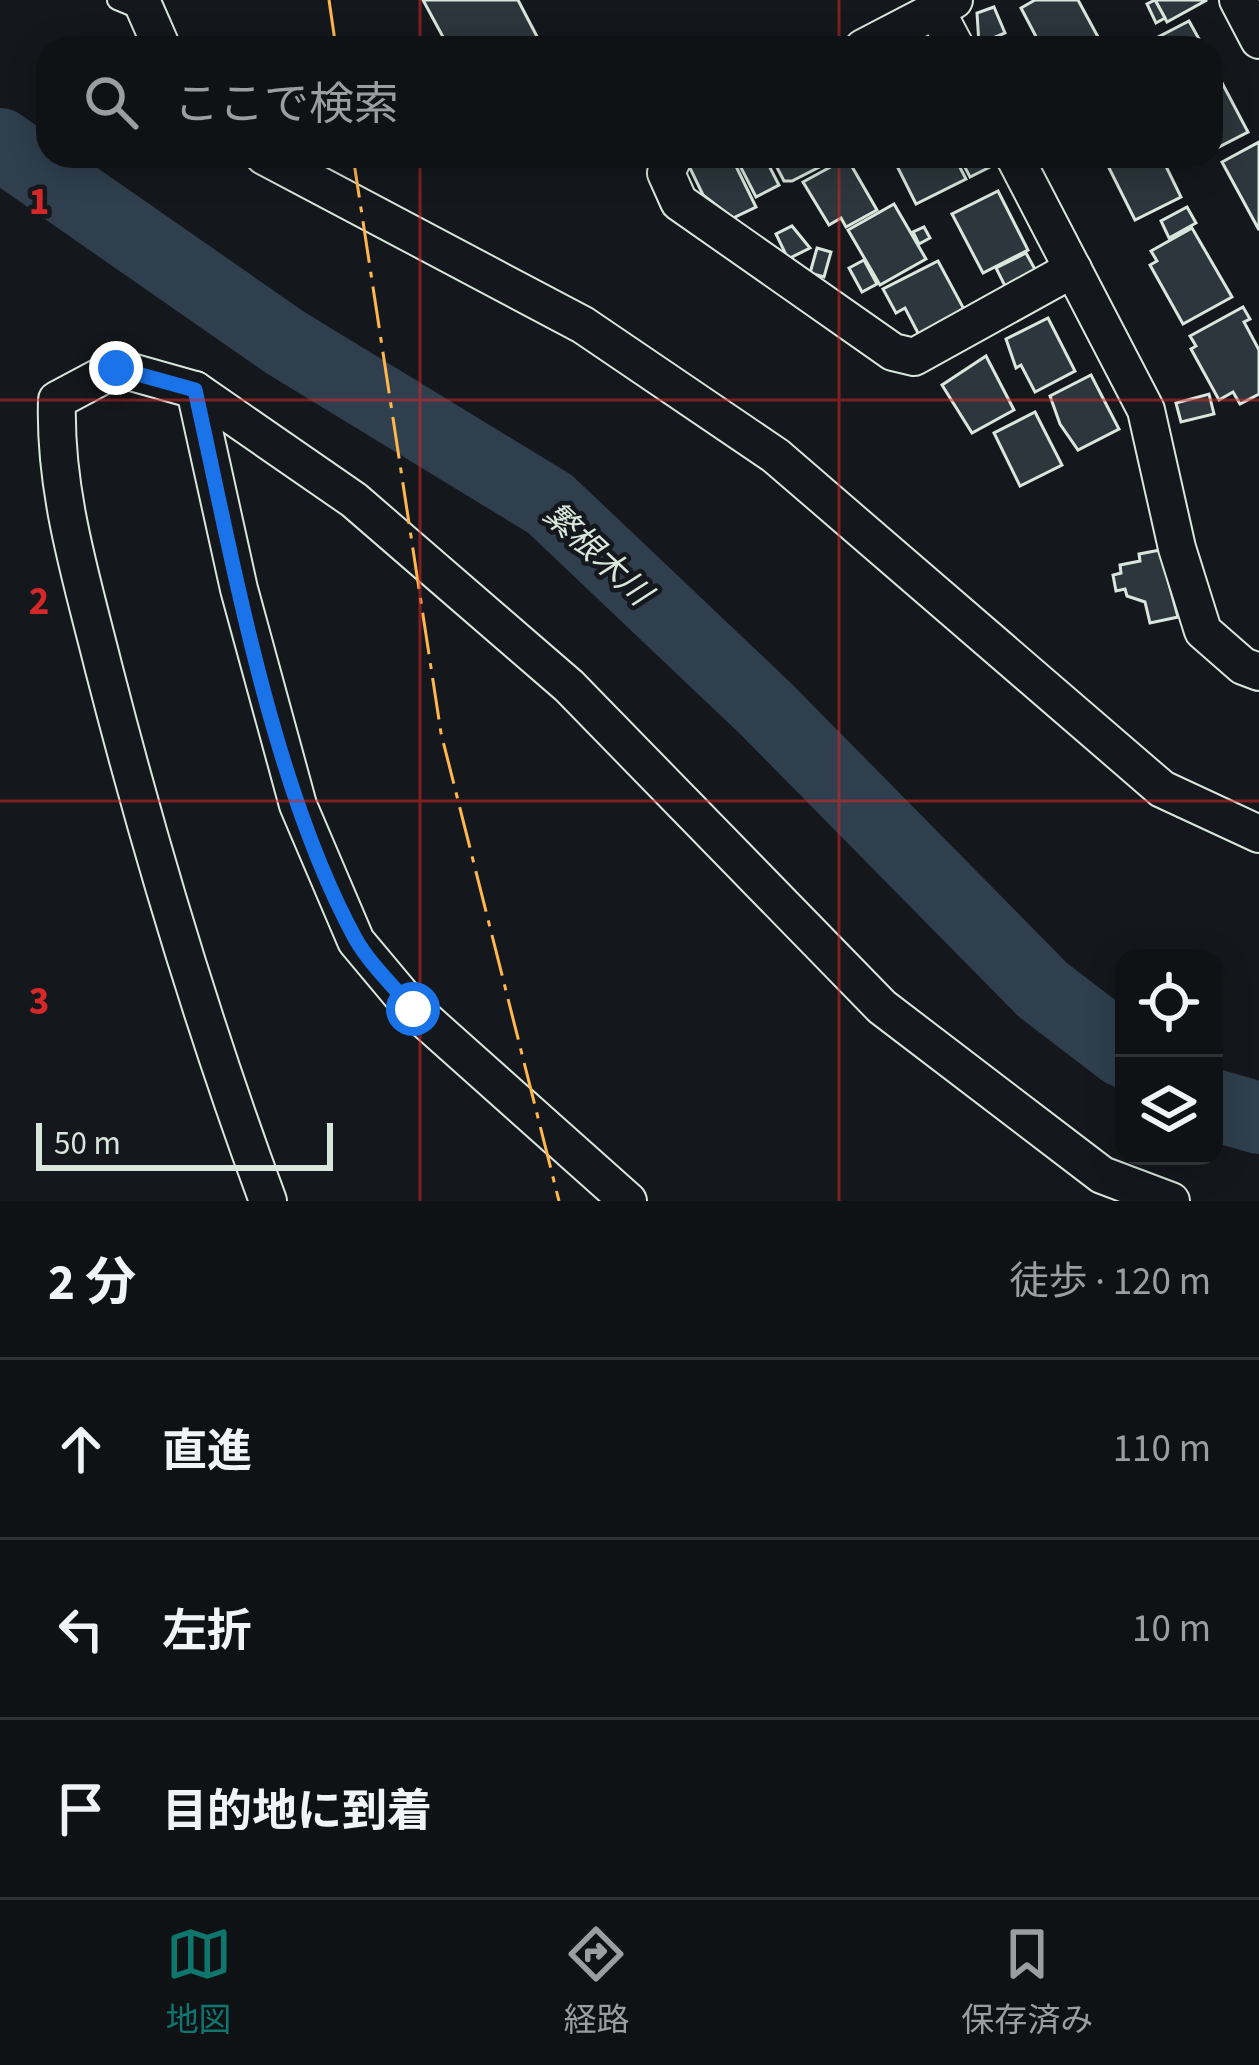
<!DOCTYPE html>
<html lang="ja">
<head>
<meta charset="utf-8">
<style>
  body { margin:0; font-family:"Source Sans 3","Noto Sans JP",sans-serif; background:#1d2022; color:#f1f3f6 }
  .controls { position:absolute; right:36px; bottom:36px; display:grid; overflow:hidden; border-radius:24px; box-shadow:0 6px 30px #0003 }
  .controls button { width:108px; height:108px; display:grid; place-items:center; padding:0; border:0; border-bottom:3px solid #2f3234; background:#0f1215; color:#f1f3f6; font:60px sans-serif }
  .scale { position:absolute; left:36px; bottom:30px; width:297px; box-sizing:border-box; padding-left:12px; border:6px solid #d8e6dc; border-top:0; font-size:33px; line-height:42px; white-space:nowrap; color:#d8e6dc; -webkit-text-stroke:9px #14181c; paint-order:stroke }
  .stop { position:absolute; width:36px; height:36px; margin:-27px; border:9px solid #1a73e8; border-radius:50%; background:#fff }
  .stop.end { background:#1a73e8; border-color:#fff; box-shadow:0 3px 12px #0008 }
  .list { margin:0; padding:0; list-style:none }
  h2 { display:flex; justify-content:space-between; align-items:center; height:156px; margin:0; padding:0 48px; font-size:51px }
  h2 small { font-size:39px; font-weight:400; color:#9b9ea0 }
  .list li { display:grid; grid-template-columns:78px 1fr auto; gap:36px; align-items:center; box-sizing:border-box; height:180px; padding:0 48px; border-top:3px solid #2f3234 }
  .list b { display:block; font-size:45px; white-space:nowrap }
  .list em { font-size:39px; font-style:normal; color:#9b9ea0 }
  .icon { flex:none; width:66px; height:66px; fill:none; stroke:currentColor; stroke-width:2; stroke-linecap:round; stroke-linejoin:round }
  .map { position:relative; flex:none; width:1259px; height:1201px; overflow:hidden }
  .search { position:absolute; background:#0f1215; box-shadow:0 6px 30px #0003; left:36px; right:36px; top:36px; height:132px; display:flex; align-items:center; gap:30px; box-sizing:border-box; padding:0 42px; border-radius:36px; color:#9b9ea0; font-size:45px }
  .sheet { height:696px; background:#0f1215 }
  nav { display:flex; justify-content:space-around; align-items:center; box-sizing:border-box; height:168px; border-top:3px solid #2f3234; background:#0f1215; font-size:33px; color:#9b9ea0 }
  nav a { display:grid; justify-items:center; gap:6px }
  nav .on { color:#0f766e }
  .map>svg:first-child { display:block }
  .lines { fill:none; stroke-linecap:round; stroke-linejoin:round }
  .river { stroke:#2f3f4d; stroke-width:72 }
  .building { fill:#2c363c; stroke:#d8e6dc; stroke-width:3 }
  .service-casing { stroke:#d8e6dc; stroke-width:22 }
  .minor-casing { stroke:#d8e6dc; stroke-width:40 }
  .service { stroke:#14181c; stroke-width:18 }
  .minor { stroke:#14181c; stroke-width:36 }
  .power { stroke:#ffb74d; stroke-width:3; stroke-dasharray:42 9 6 9; stroke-linecap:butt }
  .route { stroke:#1a73e8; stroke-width:15 }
  .grid { fill:none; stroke:#d62828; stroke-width:3; stroke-opacity:0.55 }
  .labels { text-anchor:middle; stroke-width:9; stroke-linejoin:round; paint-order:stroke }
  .water-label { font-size:33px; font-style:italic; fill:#d8e6dc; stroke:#14181c }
  .grid-label { font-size:39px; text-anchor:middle; font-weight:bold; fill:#d62828; stroke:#14181c; stroke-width:9; stroke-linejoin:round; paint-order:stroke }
</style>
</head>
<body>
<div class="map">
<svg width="1259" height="1201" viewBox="0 0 1259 1201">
  <rect width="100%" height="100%" fill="#14181c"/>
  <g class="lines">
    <g class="river">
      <polyline points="0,144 286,343 550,504 767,710 1043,990 1124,1052"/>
      <polyline points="1214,1105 1259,1118"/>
    </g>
  </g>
  <g class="building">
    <polygon points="423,0 518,0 543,48 449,48"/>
    <polygon points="1035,0 1078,0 1104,48 1042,48 1021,8"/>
    <polygon points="1155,0 1207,0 1167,22"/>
    <polygon points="1155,0 1165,18 1156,23 1147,4"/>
    <polygon points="994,7 1005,33 979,44 977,13"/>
    <polygon points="1189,21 1204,48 1140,48 1139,47"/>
    <polygon points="1211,62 1248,132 1211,151"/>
    <polygon points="1259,142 1259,230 1222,162"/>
    <polygon points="705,156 731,156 756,207 733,218 703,195 688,164"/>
    <polygon points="735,156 764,156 779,185 756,197"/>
    <polygon points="771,156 836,156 837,158 792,181 784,181"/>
    <polygon points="892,156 954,156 966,179 916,204"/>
    <polygon points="959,156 991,156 996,164 970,177"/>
    <polygon points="1122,156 1161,156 1181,197 1135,220 1107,164"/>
    <polygon points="847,158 877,210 846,227 841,218 829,225 803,182"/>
    <polygon points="998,191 1028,250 983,273 952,214"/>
    <polygon points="894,204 926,259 880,285 848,230"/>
    <polygon points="1187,207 1196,223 1169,238 1161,221"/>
    <polygon points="792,226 810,248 788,259 776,234"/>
    <polygon points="924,227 930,238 919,244 913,232"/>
    <polygon points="1192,228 1232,297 1183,324 1150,265 1157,261 1151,251"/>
    <polygon points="817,248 831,252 824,277 810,273"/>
    <polygon points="1026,253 1037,273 1007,290 996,268"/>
    <polygon points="864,260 877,284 862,292 849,268"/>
    <polygon points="938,261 965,311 919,335 905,308 896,313 883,289"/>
    <polygon points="1243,307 1250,319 1244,322 1259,350 1259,394 1240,404 1233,392 1219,400 1191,349 1196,346 1190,336"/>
    <polygon points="1048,318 1075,371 1035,392 1021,365 1016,368 1006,339"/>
    <polygon points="986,356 1014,410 972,433 942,385"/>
    <polygon points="1091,375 1119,429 1078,450 1060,424 1050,396"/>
    <polygon points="1209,394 1214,414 1181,422 1176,403"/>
    <polygon points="1035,412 1062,465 1020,486 994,433"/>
    <polygon points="1160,550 1178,617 1150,623 1145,602 1127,596 1125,589 1116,591 1113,575 1121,573 1120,565 1140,561 1139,554"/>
  </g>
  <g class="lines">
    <g class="service-casing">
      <polyline id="service" points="117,0 146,12"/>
    </g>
    <g class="minor-casing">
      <g id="minor">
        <polyline points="141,0 162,48"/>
        <polyline points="954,0 936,10 956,48"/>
        <polyline points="1238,0 1259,40"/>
        <polyline points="863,48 936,10"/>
        <polyline points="264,156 583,325 776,456 1162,789 1259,834"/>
        <polyline points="674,156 666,173 679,202 893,352 914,357 1073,269"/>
        <polyline points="1014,156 1146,410 1177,548 1203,631 1243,666 1259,672"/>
        <polyline points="195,390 239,589 298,805 356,941 413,1009 628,1201"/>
        <path d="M268,1201C205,1031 149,844 104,669C82,580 54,492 57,400L117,368L195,390L354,500L569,686L882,1007L1102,1175L1171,1201"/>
      </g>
    </g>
    <use href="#service" class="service"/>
    <use href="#minor" class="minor"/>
    <g class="power">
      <polyline points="329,0 336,48"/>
      <polyline points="353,156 441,733 559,1201"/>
    </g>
  </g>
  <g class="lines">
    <path class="route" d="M116,368L195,390C233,561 272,785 355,938C369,963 394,987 413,1009"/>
  </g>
  <path class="grid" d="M420,0V48M839,0V48M420,156V1201M839,156V1201M0,400H1259M0,801H1259"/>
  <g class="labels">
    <g class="water-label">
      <text transform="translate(598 553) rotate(43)" y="12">繁根木川</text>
    </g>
  </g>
  <g class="grid-label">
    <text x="39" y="214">1</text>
    <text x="39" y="614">2</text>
    <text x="39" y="1014">3</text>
  </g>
</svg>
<div class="controls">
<button><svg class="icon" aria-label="locate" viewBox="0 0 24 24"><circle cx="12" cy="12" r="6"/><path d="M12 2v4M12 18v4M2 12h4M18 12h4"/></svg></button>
<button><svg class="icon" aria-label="layers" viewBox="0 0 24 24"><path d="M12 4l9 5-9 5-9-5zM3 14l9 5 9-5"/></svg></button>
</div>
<div class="scale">50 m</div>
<div class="stop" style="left:413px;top:1009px"></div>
<div class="stop end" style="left:116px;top:368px"></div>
<div class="search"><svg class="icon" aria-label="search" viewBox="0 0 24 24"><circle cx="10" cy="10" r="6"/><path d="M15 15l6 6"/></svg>ここで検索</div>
</div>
<section class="sheet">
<h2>2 分<small>徒歩 · 120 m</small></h2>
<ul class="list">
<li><svg class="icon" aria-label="ahead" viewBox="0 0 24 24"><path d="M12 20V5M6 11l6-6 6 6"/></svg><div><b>直進</b></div><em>110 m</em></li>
<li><svg class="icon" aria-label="left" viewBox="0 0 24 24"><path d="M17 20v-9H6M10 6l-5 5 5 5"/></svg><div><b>左折</b></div><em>10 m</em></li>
<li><svg class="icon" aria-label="arrive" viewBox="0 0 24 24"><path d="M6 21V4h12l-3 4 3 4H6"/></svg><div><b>目的地に到着</b></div></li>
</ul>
</section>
<nav>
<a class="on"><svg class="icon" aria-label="map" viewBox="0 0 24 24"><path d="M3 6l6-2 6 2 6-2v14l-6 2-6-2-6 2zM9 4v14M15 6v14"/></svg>地図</a>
<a><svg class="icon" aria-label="directions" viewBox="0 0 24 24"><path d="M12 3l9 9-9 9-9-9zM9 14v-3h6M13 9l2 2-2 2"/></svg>経路</a>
<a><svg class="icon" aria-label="saved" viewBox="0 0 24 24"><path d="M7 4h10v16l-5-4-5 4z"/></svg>保存済み</a>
</nav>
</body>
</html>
